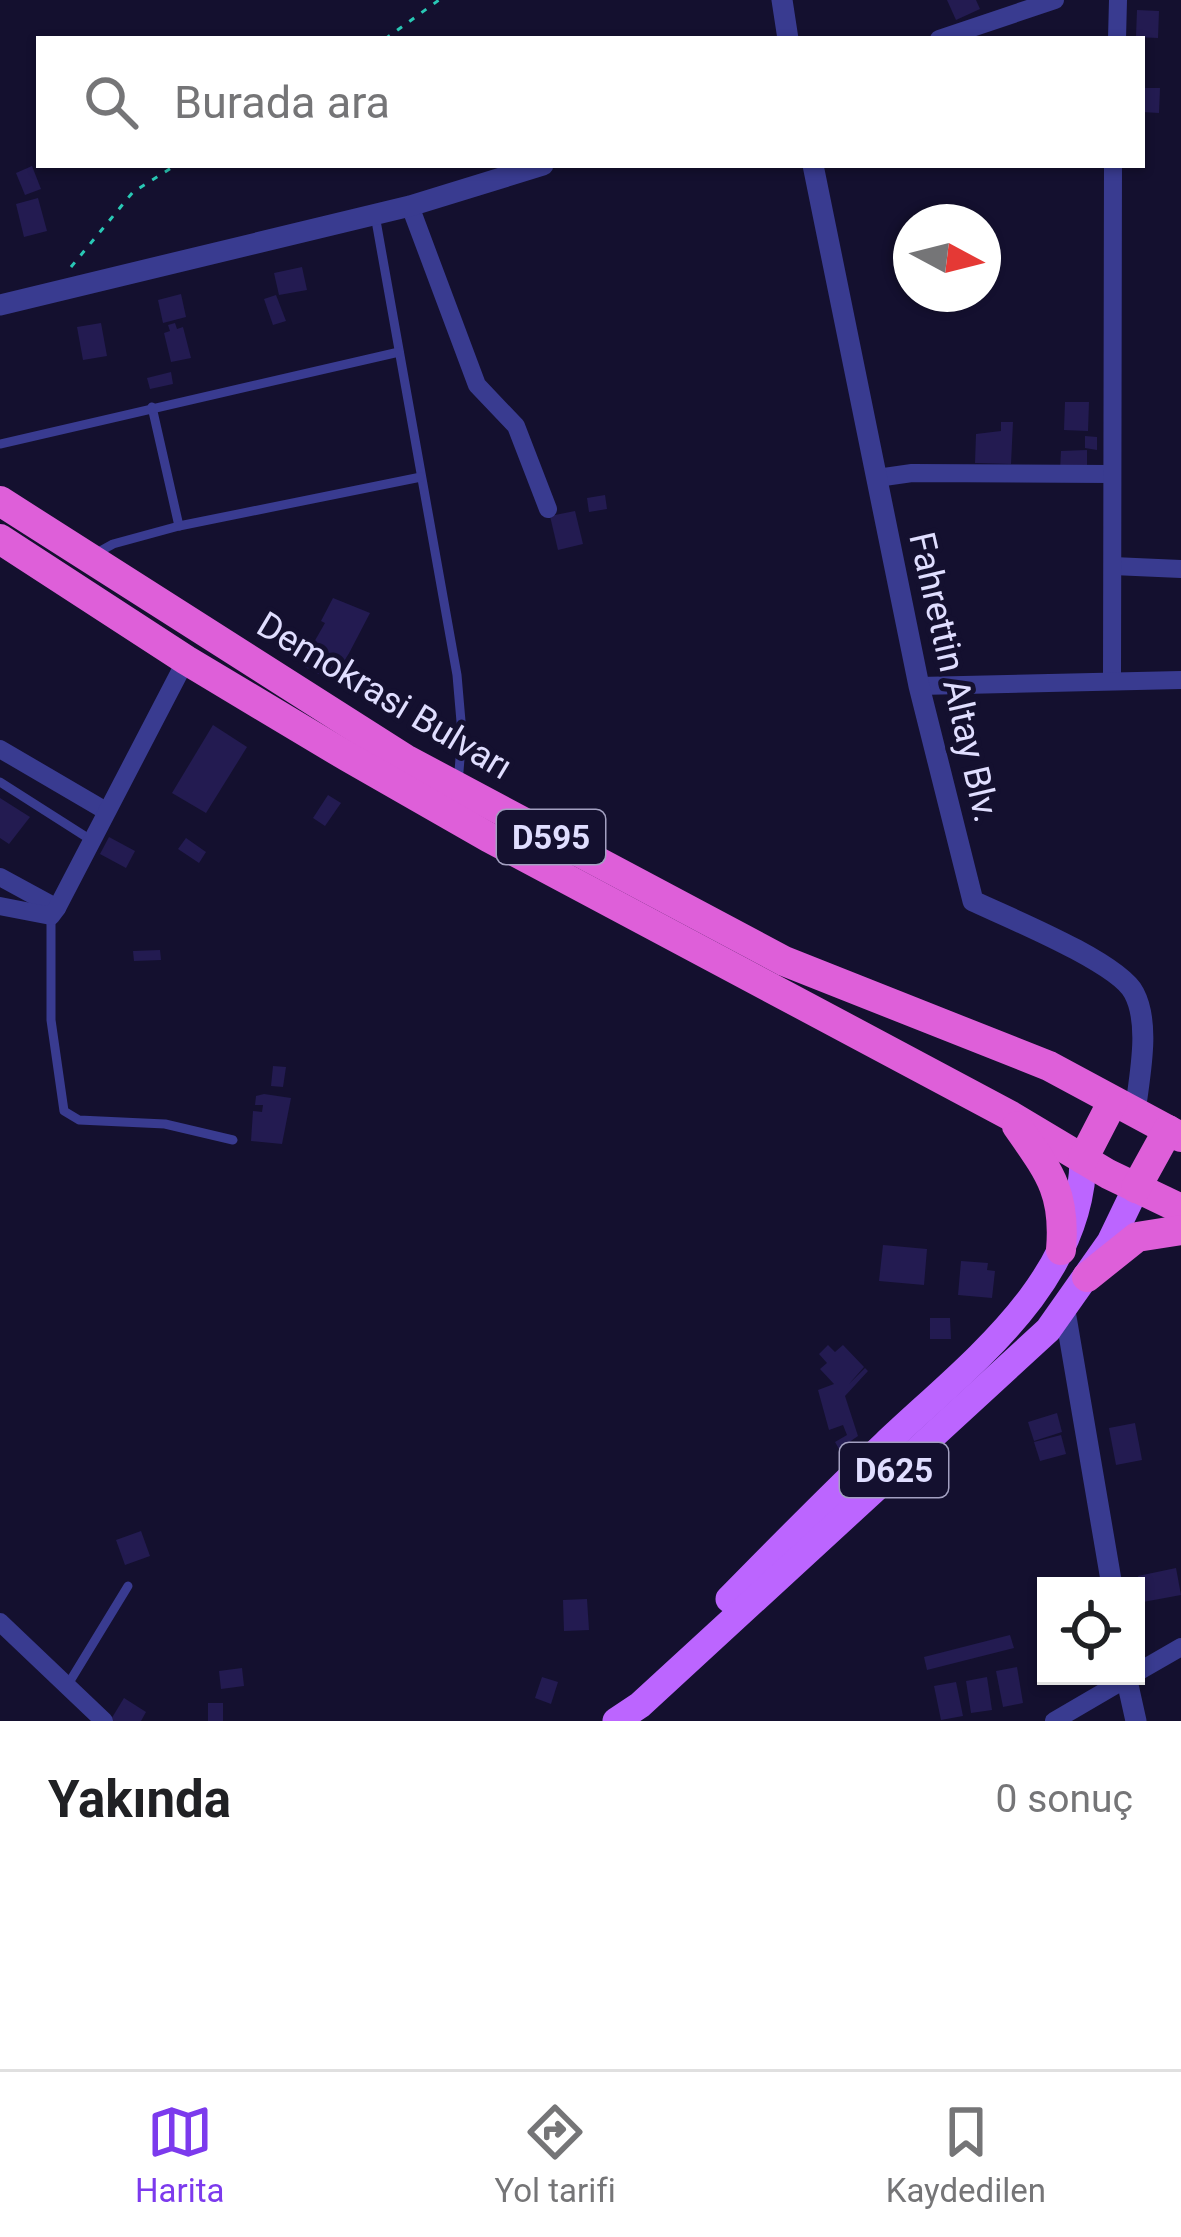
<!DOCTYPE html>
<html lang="tr">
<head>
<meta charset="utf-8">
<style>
  body { margin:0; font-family:Roboto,sans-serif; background:#f6f6f6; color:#202124 }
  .controls { position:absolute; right:36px; bottom:36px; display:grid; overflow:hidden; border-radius:0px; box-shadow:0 3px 9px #0004 }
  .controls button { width:108px; height:108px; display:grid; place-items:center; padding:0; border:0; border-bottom:3px solid #e0e0e0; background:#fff; color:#202124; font:60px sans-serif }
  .compass { position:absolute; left:893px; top:204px; width:108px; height:108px; border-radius:50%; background:#fff; box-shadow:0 3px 9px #0004; rotate:97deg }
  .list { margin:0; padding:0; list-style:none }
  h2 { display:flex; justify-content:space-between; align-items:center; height:156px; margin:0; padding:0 48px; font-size:51px }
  h2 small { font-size:39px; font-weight:400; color:#757577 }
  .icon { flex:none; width:66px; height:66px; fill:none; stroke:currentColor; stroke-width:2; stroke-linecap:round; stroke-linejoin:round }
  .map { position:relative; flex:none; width:1181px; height:1721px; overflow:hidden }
  .search { position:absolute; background:#fff; box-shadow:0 3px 9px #0004; left:36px; right:36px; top:36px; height:132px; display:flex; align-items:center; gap:30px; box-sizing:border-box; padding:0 42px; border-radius:0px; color:#757577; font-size:45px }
  .sheet { height:348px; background:#fff }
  nav { display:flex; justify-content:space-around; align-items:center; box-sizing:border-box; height:168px; border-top:3px solid #e0e0e0; background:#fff; font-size:33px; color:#757577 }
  nav a { display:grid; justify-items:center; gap:6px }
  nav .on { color:#7c3aed }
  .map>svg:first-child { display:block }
  .building { fill:#231b51 }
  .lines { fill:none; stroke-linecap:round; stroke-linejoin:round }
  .path { stroke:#29c8b5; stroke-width:3; stroke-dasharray:6 9; stroke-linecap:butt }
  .service { stroke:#393b90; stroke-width:9 }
  .minor { stroke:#393b90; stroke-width:18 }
  .tertiary { stroke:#393b90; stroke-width:21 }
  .primary { stroke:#bc65ff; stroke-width:27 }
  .trunk { stroke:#de5fd9; stroke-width:30 }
  .labels { text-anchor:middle; stroke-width:10; stroke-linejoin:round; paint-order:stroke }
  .shield { fill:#14102f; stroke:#a3a0c1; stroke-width:3 }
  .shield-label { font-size:33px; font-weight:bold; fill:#e0deff }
  .street-label { font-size:36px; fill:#e0deff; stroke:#14102f }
</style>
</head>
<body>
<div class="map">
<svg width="1181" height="1721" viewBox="0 0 1181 1721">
  <rect width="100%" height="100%" fill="#14102f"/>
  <g class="building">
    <polygon points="947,0 976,0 980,9 956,20"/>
    <polygon points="1137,10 1159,11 1158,38 1136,37"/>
    <polygon points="1142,88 1160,88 1159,113 1142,112"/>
    <polygon points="32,166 41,189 25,195 16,173"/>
    <polygon points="38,198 47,231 24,237 16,204"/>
    <polygon points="302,267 307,290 279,295 274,273"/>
    <polygon points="181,294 186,317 163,323 158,300"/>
    <polygon points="276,295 286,321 273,325 264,299"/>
    <polygon points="101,323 107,356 83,360 77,327"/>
    <polygon points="175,323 177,329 183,327 191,358 171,362 164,333 170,331 168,325"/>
    <polygon points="171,372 173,384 150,389 147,378"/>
    <polygon points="1065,402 1089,402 1088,431 1064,430"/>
    <polygon points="1001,422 1013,422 1011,464 975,463 976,434 1001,431"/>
    <polygon points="1085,436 1097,437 1097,450 1085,448"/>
    <polygon points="1087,450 1087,468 1060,470 1061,451"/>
    <polygon points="605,495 607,509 589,512 587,498"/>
    <polygon points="575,511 583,544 558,550 550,516"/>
    <polygon points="333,598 370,613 334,682 301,665 325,623 321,621"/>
    <polygon points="213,725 247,747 206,813 172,793"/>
    <polygon points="328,795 341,803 325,826 313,818"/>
    <polygon points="0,798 30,817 9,844 0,838"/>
    <polygon points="109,837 135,851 126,868 100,854"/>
    <polygon points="186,838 206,852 199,863 178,849"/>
    <polygon points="160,950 161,960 134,961 133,951"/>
    <polygon points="273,1066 286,1067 283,1087 271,1086"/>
    <polygon points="264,1094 291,1098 282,1144 251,1141 253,1111 262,1112 263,1105 255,1105 256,1096"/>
    <polygon points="883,1245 927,1249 924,1285 879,1281"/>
    <polygon points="961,1261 988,1263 987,1270 995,1271 992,1298 958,1295"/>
    <polygon points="930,1318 950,1318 951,1339 930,1339"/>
    <polygon points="828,1345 835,1352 843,1345 864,1367 849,1384 865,1368 868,1371 845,1396 858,1436 839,1449 835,1442 847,1435 843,1425 829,1430 818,1390 834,1384 820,1369 827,1363 819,1354"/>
    <polygon points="1057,1413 1062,1432 1034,1441 1028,1422"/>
    <polygon points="1135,1423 1142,1460 1116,1465 1109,1428"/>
    <polygon points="1061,1435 1066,1454 1040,1461 1034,1442"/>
    <polygon points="141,1531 150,1556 125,1565 116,1540"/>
    <polygon points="1176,1568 1181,1595 1143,1602 1138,1576"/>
    <polygon points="587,1599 589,1630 564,1631 563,1600"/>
    <polygon points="1010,1635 1014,1648 927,1670 924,1657"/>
    <polygon points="1017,1667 1023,1703 1003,1707 996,1671"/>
    <polygon points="242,1668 244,1686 221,1689 219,1671"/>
    <polygon points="542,1677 558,1682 551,1704 535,1698"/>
    <polygon points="987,1677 992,1710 971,1713 966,1681"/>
    <polygon points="956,1682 963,1716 941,1720 934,1686"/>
    <polygon points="124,1698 146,1712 141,1721 110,1721"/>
    <rect x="208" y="1703" width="15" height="18"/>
  </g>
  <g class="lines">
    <g class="path">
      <polyline points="385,39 439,0"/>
      <polyline points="71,267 133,192 176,165"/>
    </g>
    <g class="service">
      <polyline points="375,215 457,675 462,733 458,784"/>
      <polyline points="152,407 179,526"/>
      <polyline points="0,444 399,352"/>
      <polyline points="95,554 113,544 179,526 421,477"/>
      <polyline points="0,782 91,840"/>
      <polyline points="51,916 51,1020 64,1111 79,1120 165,1124 233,1140"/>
      <polyline points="67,1686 128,1586"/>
    </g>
    <g class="minor">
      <polyline points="939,39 1055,0"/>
      <polyline points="1117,39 1118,0"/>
      <polyline points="410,206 477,385 516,426 548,509"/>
      <polyline points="877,478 912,473 1111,474"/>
      <polyline points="1113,566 1181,569"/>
      <polyline points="1112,679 1113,165"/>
      <polyline points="919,686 1181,680"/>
      <polyline points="0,749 106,811"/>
      <polyline points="0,877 57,908"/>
      <polyline points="0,906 51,916 57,908 186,660"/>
      <polyline points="0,1622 104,1721"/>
      <polyline points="1136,1673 1181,1647"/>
      <polyline points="1054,1721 1131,1676"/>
    </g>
    <g class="tertiary">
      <polyline points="782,0 788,39"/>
      <path d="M813,165L919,686L973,901C1007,917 1118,962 1134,993C1151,1025 1139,1078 1135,1113"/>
      <polyline points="0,305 410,206 543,165"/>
      <polyline points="1065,1311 1112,1586"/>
      <polyline points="1126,1676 1136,1721"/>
    </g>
    <g class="primary">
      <path d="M729,1599C780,1547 832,1494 885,1444C967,1366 1082,1283 1083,1159"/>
      <polyline points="616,1721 640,1705 1048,1330 1110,1242 1136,1188"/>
    </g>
    <g class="trunk">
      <polyline points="0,501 405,759 784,961 1049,1066 1181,1137"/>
      <polyline points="0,539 186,660 348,757 488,837 1011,1116 1108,1174 1181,1209"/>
      <path d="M1017,1126C1049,1172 1066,1192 1061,1250"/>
      <polyline points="1083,1159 1113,1101"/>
      <polyline points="1136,1188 1168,1130"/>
      <polyline points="1087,1277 1137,1237 1181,1230"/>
    </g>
  </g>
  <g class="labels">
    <g class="shield">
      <rect x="497" y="810" width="108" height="54" rx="9"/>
      <rect x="840" y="1443" width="108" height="54" rx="9"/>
    </g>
    <g class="shield-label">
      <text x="551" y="849">D595</text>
      <text x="894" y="1482">D625</text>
    </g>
    <g class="street-label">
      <text transform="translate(955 677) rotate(77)" y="13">Fahrettin Altay Blv.</text>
      <text transform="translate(385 695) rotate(31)" y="13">Demokrasi Bulvarı</text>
    </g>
  </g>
</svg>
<div class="controls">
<button><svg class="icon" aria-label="locate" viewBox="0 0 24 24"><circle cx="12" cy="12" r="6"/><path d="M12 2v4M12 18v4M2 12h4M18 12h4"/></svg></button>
</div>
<svg class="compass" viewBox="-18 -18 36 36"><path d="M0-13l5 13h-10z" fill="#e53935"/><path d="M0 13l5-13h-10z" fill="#757577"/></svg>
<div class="search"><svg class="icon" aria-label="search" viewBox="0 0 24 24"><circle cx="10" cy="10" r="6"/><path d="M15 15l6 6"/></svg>Burada ara</div>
</div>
<section class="sheet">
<h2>Yakında<small>0 sonuç</small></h2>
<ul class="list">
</ul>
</section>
<nav>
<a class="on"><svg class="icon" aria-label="map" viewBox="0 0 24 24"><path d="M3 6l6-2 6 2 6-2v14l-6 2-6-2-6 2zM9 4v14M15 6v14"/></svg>Harita</a>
<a><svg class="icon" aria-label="directions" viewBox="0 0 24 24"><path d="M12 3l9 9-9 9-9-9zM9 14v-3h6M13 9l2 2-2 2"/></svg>Yol tarifi</a>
<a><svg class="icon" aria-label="saved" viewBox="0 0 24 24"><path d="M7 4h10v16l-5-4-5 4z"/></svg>Kaydedilen</a>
</nav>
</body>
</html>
